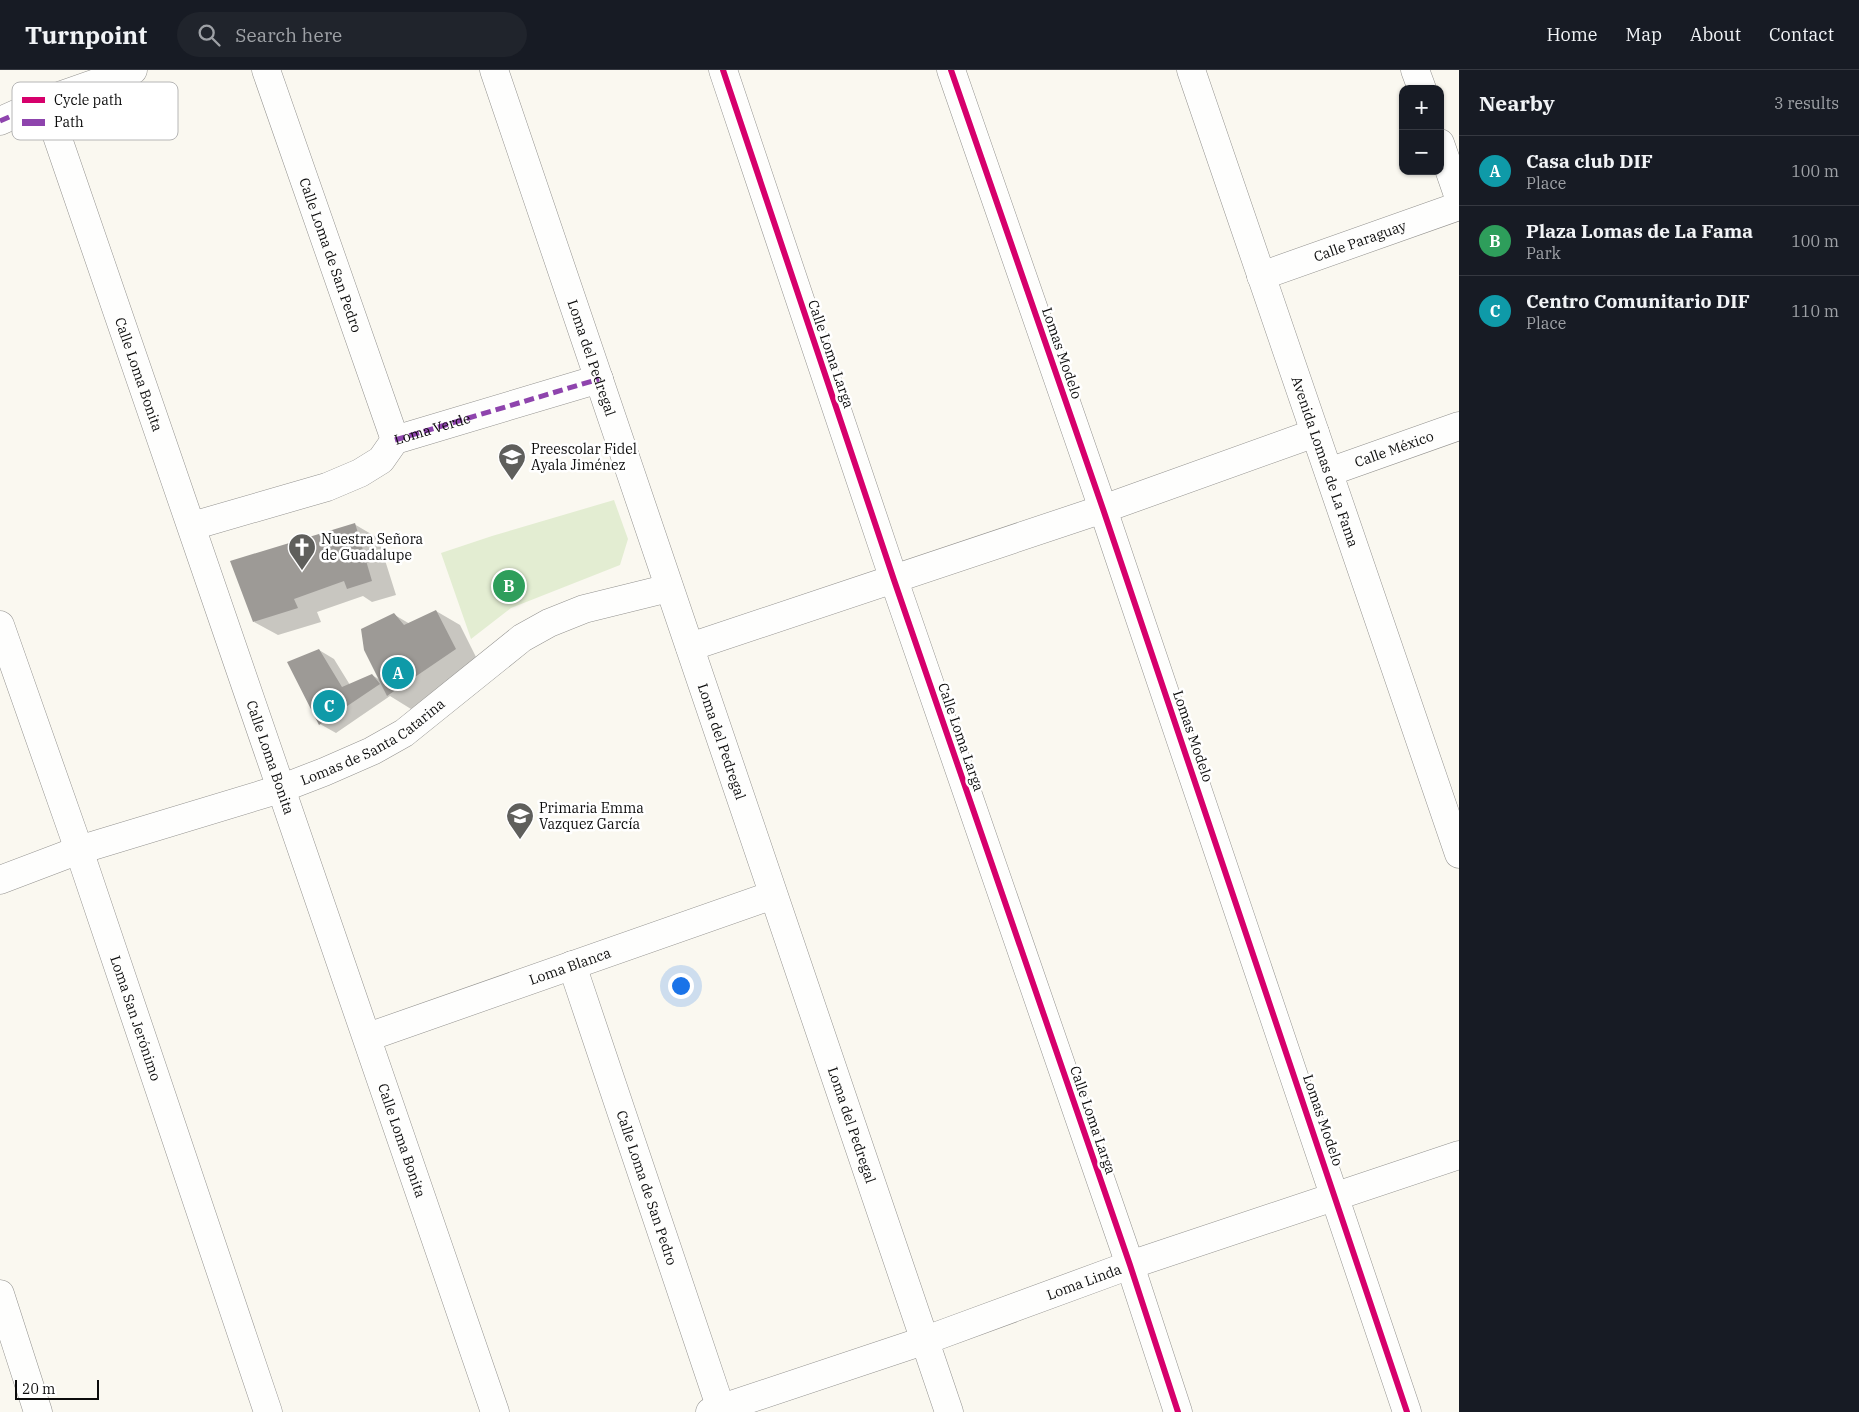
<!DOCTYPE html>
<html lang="en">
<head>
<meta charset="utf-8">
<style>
  body { margin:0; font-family:"IBM Plex Serif",serif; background:#20242c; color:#f1f3f6 }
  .controls { position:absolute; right:15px; top:15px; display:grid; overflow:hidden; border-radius:10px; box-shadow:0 1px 4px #0004 }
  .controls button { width:45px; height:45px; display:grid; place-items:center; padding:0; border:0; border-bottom:1px solid #363941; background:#171b24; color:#f1f3f6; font:25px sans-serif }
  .scale { position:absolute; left:15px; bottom:12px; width:84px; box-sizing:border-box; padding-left:5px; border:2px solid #0c0c0c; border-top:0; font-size:14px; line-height:18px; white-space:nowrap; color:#0c0c0c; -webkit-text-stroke:4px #fff; paint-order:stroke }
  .you { position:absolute; left:680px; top:915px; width:18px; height:18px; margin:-12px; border:4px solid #fff; border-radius:50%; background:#1a73e8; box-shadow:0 0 0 8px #1a73e833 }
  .badge { display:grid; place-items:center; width:32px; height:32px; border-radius:50%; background:#afb0b1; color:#fff; font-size:16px; font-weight:700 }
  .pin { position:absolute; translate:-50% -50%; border:2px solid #fff; box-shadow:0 1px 5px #0006 }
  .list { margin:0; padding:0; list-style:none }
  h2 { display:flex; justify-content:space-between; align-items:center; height:65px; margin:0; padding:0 20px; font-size:21px }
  h2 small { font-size:16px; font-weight:400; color:#9ea1a6 }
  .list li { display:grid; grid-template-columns:32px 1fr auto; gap:15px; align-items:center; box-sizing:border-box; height:70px; padding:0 20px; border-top:1px solid #363941 }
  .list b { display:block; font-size:19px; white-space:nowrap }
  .list p { margin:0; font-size:16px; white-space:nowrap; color:#9ea1a6 }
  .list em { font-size:16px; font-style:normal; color:#9ea1a6 }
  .icon { flex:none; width:28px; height:28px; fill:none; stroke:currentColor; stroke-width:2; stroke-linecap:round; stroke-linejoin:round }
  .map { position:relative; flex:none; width:1459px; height:1342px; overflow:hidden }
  header { display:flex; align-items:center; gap:30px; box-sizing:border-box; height:70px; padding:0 25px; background:#171b24; border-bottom:1px solid #363941 }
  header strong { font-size:24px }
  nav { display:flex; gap:28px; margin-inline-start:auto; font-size:18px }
  .search { width:350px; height:45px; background:#20242c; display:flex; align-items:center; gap:12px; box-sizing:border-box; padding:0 18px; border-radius:28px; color:#9ea1a6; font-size:19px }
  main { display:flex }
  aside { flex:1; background:#171b24 }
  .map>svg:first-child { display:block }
  .green { fill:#e3edd2 }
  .shadow { fill:#0003 }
  .building { fill:#9d9a96 }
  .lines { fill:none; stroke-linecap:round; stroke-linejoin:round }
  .street-casing { stroke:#93928f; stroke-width:29 }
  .street { stroke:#fefefd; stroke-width:28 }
  .quiet { stroke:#8e44ad; stroke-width:5; stroke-dasharray:10 5; stroke-linecap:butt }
  .cycleway-casing { stroke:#fff; stroke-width:9 }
  .cycleway { stroke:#d6006c; stroke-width:6 }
  .labels { text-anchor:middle; stroke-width:5; stroke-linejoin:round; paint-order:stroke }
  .street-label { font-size:14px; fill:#0c0c0c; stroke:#fff }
  .poi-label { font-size:14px; fill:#0c0c0c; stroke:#fff; text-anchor:start }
  .key { fill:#fff; stroke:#b6b6b6; stroke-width:1 }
  .key-label { font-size:14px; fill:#0c0c0c }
</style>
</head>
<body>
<header>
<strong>Turnpoint</strong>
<div class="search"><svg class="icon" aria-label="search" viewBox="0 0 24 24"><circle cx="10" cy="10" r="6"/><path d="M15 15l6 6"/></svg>Search here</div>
<nav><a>Home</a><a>Map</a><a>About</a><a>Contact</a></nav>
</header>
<main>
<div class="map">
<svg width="1459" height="1342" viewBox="0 0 1459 1342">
  <rect width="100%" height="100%" fill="#faf8f0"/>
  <polygon class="green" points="614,430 628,469 620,495 511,538 471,569 441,483 492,466"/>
  <g class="shadow">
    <polygon points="354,454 378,468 396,525 372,532 363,526 317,542 321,552 278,565 254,552"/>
    <polygon points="436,541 460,555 479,593 411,639 390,626 336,663 320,654 289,593 319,580 334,589 350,615 372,605 380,610 393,544 410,554"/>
  </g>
  <g class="building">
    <polygon points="355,453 372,511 347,519 344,511 294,529 298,538 253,552 230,491"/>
    <polygon points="436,540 456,579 387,626 364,580 361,559 394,543 404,555"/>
    <polygon points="319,579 342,617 372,604 380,614 319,655 287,592"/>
  </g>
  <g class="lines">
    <g class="street-casing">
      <g id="street">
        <path id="s1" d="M266,0L395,370"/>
        <path id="s2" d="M494,0L949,1342"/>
        <polyline points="723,0 894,510 1130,1195 1178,1342"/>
        <polyline points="951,0 1103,439 1407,1342"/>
        <path id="s3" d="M1191,0L1459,784"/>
        <polyline points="1415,0 1422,19"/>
        <path id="s4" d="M45,31L495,1342"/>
        <polyline points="0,51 45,31 133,0"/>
        <polyline points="1440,73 1459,128"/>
        <path id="s5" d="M1261,206L1459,136"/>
        <path id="s6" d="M1329,402L1459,356"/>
        <polyline points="192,456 327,417 360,403 381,390 395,370 599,309"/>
        <path id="s7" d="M0,555L79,780L268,1342"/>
        <polyline points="690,577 1103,439 1315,363"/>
        <path id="s8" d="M0,810L79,780L280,719L324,702L372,681L404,663L522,568L549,553L584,539L669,518"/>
        <path id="s9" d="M572,895L722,1342"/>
        <path id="s10" d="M368,967L773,825"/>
        <polyline points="0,1224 38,1342"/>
        <path id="s11" d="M710,1342L926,1270L1130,1195L1459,1085"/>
      </g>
    </g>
    <use href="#street" class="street"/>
    <g class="quiet">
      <polyline points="0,51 45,31"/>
      <path id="s12" d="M395,370L599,309"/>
    </g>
    <g class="cycleway-casing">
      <g id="cycleway">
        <polyline points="723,0 894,510 1130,1195 1178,1342"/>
        <polyline points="951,0 1103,439 1407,1342"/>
      </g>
    </g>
    <use href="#cycleway" class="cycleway"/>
  </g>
  <defs>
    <g id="school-pin" transform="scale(1.4375)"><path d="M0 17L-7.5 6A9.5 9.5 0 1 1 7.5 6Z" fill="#5f5f5c" stroke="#fff"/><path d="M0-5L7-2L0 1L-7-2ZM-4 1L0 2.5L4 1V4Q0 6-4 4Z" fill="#fff"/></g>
    <g id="church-pin" transform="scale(1.4375)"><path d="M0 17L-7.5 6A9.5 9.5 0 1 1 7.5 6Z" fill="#5f5f5c" stroke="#fff"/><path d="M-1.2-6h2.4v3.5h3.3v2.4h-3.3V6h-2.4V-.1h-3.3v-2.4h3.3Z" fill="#fff"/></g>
  </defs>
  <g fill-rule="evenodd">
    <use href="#school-pin" x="512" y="387"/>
    <use href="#church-pin" x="302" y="477"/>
    <use href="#school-pin" x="520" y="746"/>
  </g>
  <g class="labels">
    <g class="street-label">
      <text dy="5" stroke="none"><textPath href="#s5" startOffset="105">Calle Paraguay</textPath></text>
      <text dy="5" stroke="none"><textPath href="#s1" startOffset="196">Calle Loma de San Pedro</textPath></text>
      <text transform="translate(1062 283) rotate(71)" y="5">Lomas Modelo</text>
      <text transform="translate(831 284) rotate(71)" y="5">Calle Loma Larga</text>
      <text dy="5" stroke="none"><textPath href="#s2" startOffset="304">Loma del Pedregal</textPath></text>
      <text dy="5" stroke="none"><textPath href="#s4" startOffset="289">Calle Loma Bonita</textPath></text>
      <text dy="5" stroke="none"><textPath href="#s12" startOffset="39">Loma Verde</textPath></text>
      <text dy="5" stroke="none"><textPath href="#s6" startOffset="69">Calle México</textPath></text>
      <text dy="5" stroke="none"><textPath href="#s3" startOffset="414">Avenida Lomas de La Fama</textPath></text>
      <text transform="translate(1193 666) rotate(71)" y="5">Lomas Modelo</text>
      <text transform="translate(961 667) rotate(71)" y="5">Calle Loma Larga</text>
      <text dy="5" stroke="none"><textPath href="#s8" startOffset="399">Lomas de Santa Catarina</textPath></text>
      <text dy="5" stroke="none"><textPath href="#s2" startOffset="709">Loma del Pedregal</textPath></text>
      <text dy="5" stroke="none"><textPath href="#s4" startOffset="694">Calle Loma Bonita</textPath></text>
      <text dy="5" stroke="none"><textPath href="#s10" startOffset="214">Loma Blanca</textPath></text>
      <text dy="5" stroke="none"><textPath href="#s7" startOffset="416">Loma San Jerónimo</textPath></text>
      <text transform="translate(1093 1050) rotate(71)" y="5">Calle Loma Larga</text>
      <text transform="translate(1323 1050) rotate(71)" y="5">Lomas Modelo</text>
      <text dy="5" stroke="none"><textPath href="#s2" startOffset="1114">Loma del Pedregal</textPath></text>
      <text dy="5" stroke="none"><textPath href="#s4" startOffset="1099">Calle Loma Bonita</textPath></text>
      <text dy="5" stroke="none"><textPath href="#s9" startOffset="235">Calle Loma de San Pedro</textPath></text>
      <text dy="5" stroke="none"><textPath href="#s11" startOffset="396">Loma Linda</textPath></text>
    </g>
    <g class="poi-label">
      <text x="531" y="384">Preescolar Fidel<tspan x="531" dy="16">Ayala Jiménez</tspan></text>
      <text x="321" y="474">Nuestra Señora<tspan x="321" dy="16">de Guadalupe</tspan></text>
      <text x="539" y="743">Primaria Emma<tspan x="539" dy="16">Vazquez García</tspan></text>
    </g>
  </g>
  <rect x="12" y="12" width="166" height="58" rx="8" class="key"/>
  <rect x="22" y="27" width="23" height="6" fill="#d6006c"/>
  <rect x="22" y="49" width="23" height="7" fill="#8e44ad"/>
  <g class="key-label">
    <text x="54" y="35">Cycle path</text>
    <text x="54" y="57">Path</text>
  </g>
</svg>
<div class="controls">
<button>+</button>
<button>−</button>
</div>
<div class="scale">20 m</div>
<div class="you"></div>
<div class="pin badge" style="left:398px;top:603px;background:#0f9aa8">A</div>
<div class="pin badge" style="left:509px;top:516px;background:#2e9e5b">B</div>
<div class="pin badge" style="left:329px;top:636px;background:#0f9aa8">C</div>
</div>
<aside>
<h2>Nearby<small>3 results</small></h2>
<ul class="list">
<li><span class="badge" style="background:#0f9aa8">A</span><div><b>Casa club DIF</b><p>Place</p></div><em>100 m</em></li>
<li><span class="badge" style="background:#2e9e5b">B</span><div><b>Plaza Lomas de La Fama</b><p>Park</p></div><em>100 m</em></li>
<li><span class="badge" style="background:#0f9aa8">C</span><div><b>Centro Comunitario DIF</b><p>Place</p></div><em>110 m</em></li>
</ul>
</aside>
</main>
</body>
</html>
